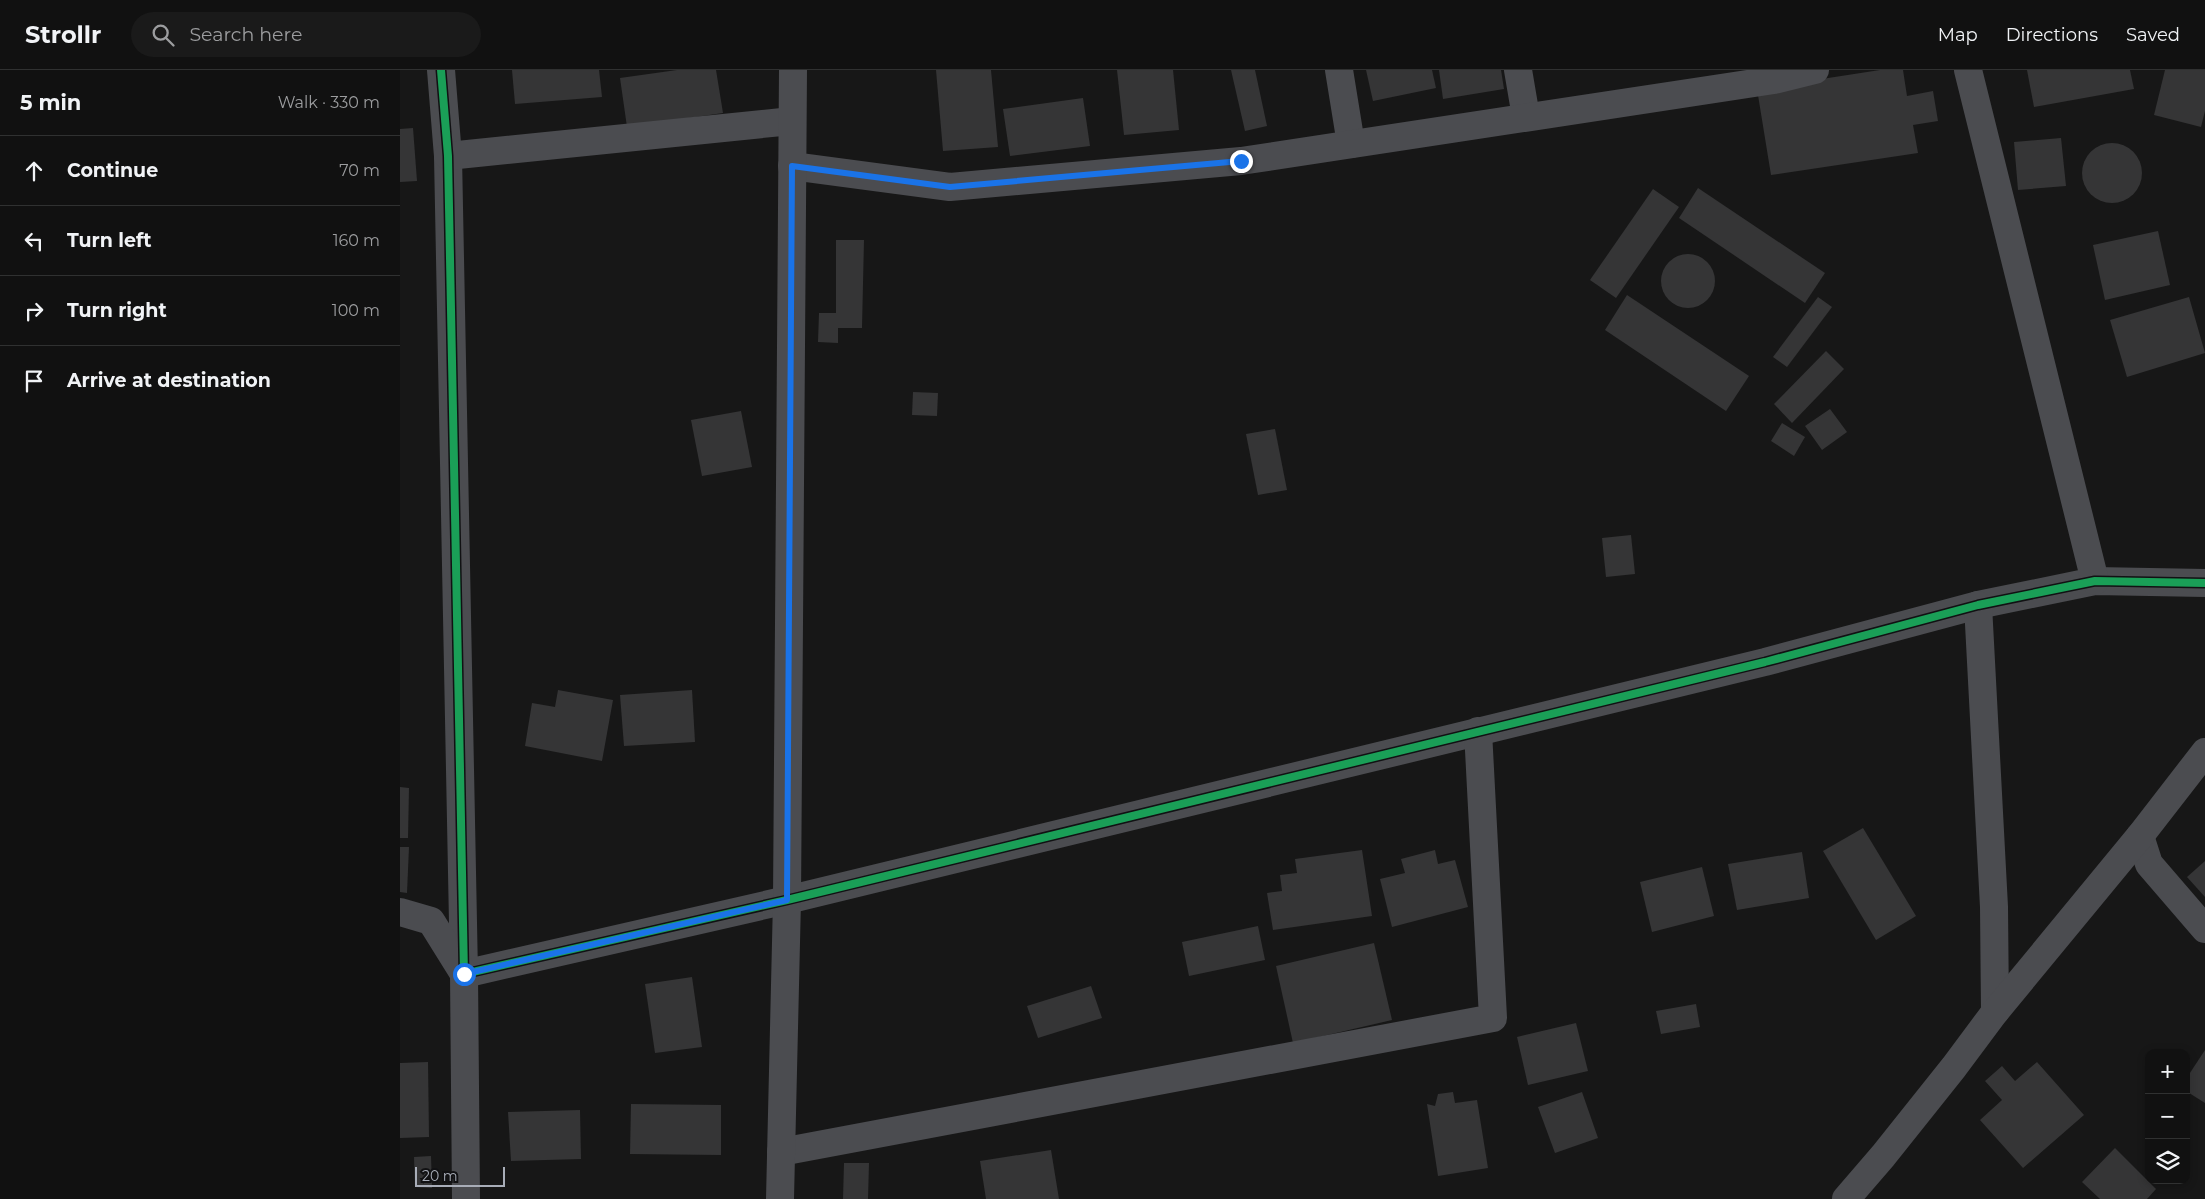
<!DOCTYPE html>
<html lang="en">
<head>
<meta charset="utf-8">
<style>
  body { margin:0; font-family:Montserrat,sans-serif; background:#1a1a1a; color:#f1f3f6 }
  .controls { position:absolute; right:15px; bottom:15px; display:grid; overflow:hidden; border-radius:10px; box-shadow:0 2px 8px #0003 }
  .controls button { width:45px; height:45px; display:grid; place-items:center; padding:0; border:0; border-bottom:1px solid #303131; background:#111; color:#f1f3f6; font:25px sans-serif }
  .scale { position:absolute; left:15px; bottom:12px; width:90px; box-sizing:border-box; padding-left:5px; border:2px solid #a8adb8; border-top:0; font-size:14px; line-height:18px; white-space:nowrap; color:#a8adb8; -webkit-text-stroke:4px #111113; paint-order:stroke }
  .stop { position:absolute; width:15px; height:15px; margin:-11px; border:4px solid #1a73e8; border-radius:50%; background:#fff }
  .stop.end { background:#1a73e8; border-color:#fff; box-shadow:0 1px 5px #0008 }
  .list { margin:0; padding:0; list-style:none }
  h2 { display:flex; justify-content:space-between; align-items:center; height:65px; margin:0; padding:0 20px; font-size:21px }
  h2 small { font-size:16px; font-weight:400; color:#9c9d9f }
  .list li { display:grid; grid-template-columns:32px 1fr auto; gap:15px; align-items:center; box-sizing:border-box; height:70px; padding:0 20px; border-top:1px solid #303131 }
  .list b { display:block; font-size:19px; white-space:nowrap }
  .list em { font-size:16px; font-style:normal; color:#9c9d9f }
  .icon { flex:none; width:28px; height:28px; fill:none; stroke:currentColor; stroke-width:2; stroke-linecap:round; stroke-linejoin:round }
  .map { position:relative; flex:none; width:1805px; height:1129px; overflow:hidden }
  header { display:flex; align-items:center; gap:30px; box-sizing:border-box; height:70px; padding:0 25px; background:#111; border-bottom:1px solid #303131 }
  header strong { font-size:24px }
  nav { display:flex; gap:28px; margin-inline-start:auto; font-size:18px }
  .search { width:350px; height:45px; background:#1a1a1a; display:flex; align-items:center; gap:12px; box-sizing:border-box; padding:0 18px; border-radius:28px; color:#9c9d9f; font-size:19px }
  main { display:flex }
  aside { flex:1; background:#111 }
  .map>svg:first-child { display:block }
  .building { fill:#353536 }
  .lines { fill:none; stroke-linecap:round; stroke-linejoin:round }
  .minor { stroke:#4b4c50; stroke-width:28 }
  .tertiary { stroke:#4b4c50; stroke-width:28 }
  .cycleway-casing { stroke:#111113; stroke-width:11 }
  .cycleway { stroke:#1a9f57; stroke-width:8 }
  .route { stroke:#1a73e8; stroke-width:6 }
</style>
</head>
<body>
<header>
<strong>Strollr</strong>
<div class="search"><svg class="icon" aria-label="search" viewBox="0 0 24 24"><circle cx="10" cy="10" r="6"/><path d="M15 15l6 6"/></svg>Search here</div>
<nav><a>Map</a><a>Directions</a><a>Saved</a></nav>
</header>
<main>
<aside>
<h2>5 min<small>Walk · 330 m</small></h2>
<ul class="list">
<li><svg class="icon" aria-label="ahead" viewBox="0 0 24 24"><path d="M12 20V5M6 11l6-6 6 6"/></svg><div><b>Continue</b></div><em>70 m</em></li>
<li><svg class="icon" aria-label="left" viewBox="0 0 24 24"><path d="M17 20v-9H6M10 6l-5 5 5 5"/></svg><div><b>Turn left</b></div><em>160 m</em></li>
<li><svg class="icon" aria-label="right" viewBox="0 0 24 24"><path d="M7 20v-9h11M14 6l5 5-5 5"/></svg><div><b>Turn right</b></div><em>100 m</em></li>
<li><svg class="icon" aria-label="arrive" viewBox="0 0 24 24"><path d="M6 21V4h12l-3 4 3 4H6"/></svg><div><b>Arrive at destination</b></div></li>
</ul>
</aside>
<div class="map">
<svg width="1805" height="1129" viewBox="0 0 1805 1129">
  <rect width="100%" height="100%" fill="#171717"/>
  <g class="building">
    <polygon points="112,0 199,0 202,27 115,34"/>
    <polygon points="277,0 316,0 323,43 227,57 220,8"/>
    <polygon points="536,0 591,0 598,77 543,81"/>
    <polygon points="717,0 773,0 779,60 724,65"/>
    <polygon points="831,0 855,0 867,56 845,61"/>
    <polygon points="966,0 1032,0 1036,18 973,31"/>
    <polygon points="1039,0 1101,0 1104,19 1043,29"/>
    <polygon points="1480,0 1503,0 1507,26 1533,21 1538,51 1513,55 1518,83 1371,105 1357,19"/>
    <polygon points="1627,0 1730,0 1734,19 1634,37"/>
    <polygon points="1765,0 1805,0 1805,41 1801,57 1754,45"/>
    <polygon points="683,28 690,76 610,86 603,39"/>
    <polygon points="13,58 17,111 0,112 0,59"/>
    <polygon points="1661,68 1666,116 1618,120 1614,72"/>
    <circle cx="1712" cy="103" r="30"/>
    <polygon points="1298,118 1425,203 1405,233 1279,148"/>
    <polygon points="1253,119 1279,137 1216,228 1190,210"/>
    <polygon points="1758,161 1770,215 1705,230 1693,175"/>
    <polygon points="436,170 464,170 462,258 438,258 438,273 418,272 419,243 436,243"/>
    <circle cx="1288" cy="211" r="27"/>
    <polygon points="1227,225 1349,306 1326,341 1205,260"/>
    <polygon points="1418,227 1432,237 1387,297 1373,287"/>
    <polygon points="1789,227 1805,283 1727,307 1710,250"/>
    <polygon points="1426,281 1444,299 1392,353 1374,334"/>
    <polygon points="513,322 538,323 537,346 512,345"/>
    <polygon points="1430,339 1447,362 1422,380 1405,356"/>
    <polygon points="341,341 352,397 302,406 291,350"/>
    <polygon points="1382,353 1405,367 1394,386 1371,371"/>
    <polygon points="875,359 887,420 858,425 846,364"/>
    <polygon points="1231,465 1235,504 1206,507 1202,468"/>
    <polygon points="158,620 213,630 202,691 125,676 132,633 155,637"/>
    <polygon points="292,620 295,672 224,676 220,625"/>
    <polygon points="0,717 9,718 8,768 0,768"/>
    <polygon points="1463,758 1516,846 1476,870 1423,781"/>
    <polygon points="0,777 9,777 7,823 0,822"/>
    <polygon points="962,780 972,846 873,860 867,823 882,821 880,805 897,803 895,789"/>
    <polygon points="1035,780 1038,794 1055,790 1068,837 992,857 980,809 1005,803 1001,789"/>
    <polygon points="1402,782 1409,828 1337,840 1328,794"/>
    <polygon points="1805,791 1805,827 1787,807"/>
    <polygon points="1302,797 1314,846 1252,862 1240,812"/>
    <polygon points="858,856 865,890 789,906 782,872"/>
    <polygon points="974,873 992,950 893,973 876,896"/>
    <polygon points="292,907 302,977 255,983 245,914"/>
    <polygon points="691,916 702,948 638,968 627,936"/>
    <polygon points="1296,934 1300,957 1261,964 1256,941"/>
    <polygon points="1176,953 1188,1001 1128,1015 1117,967"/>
    <polygon points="1805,980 1805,1033 1786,1021 1786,1009"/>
    <polygon points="28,992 29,1067 0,1068 0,993"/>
    <polygon points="1637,992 1684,1045 1623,1098 1580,1050 1602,1030 1585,1011 1602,996 1615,1011"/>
    <polygon points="1053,1022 1055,1033 1077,1030 1088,1098 1038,1106 1027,1034 1035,1036 1038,1024"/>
    <polygon points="1182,1022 1198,1068 1155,1083 1138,1037"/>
    <polygon points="231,1034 321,1035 321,1085 230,1084"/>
    <polygon points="180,1040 181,1089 111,1091 108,1042"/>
    <polygon points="1715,1078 1756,1119 1747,1129 1700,1129 1682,1112"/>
    <polygon points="651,1080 659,1129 586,1129 580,1091"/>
    <polygon points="31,1086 32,1118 15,1117 14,1087"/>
    <polygon points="444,1093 469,1093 468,1129 443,1129"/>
  </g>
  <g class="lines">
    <g class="minor">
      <polyline points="41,0 48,86 64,904 387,830 1365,592 1578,535 1695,511 1805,513"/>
      <polyline points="939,0 951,74"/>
      <polyline points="1118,0 1126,47"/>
      <polyline points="1568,0 1695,511"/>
      <polyline points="48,86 392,51"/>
      <polyline points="392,96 550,117 841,91 1374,10 1415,0"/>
      <polyline points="1578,535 1594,837 1595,942"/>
      <polyline points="1740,766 1749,794 1805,859"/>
      <polyline points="0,842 31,851 64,904 66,1129"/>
      <polyline points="381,1082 1093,948 1078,661"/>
      <polyline points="1446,1129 1483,1086 1554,997 1595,942 1740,766 1805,682"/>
    </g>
    <polyline class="tertiary" points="380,1129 387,830 393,0"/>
    <g class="cycleway-casing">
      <polyline id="cycleway" points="41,0 48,86 64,904 387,830 1365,592 1578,535 1695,511 1805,513"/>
    </g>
    <use href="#cycleway" class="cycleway"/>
  </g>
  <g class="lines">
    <polyline class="route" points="64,904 387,830 392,96 550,117 841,91"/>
  </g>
</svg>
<div class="controls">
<button>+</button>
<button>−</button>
<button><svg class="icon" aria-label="layers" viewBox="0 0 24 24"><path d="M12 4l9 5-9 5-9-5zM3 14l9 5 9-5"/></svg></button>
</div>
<div class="scale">20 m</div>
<div class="stop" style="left:64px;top:904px"></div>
<div class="stop end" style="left:841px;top:91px"></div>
</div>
</main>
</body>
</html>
